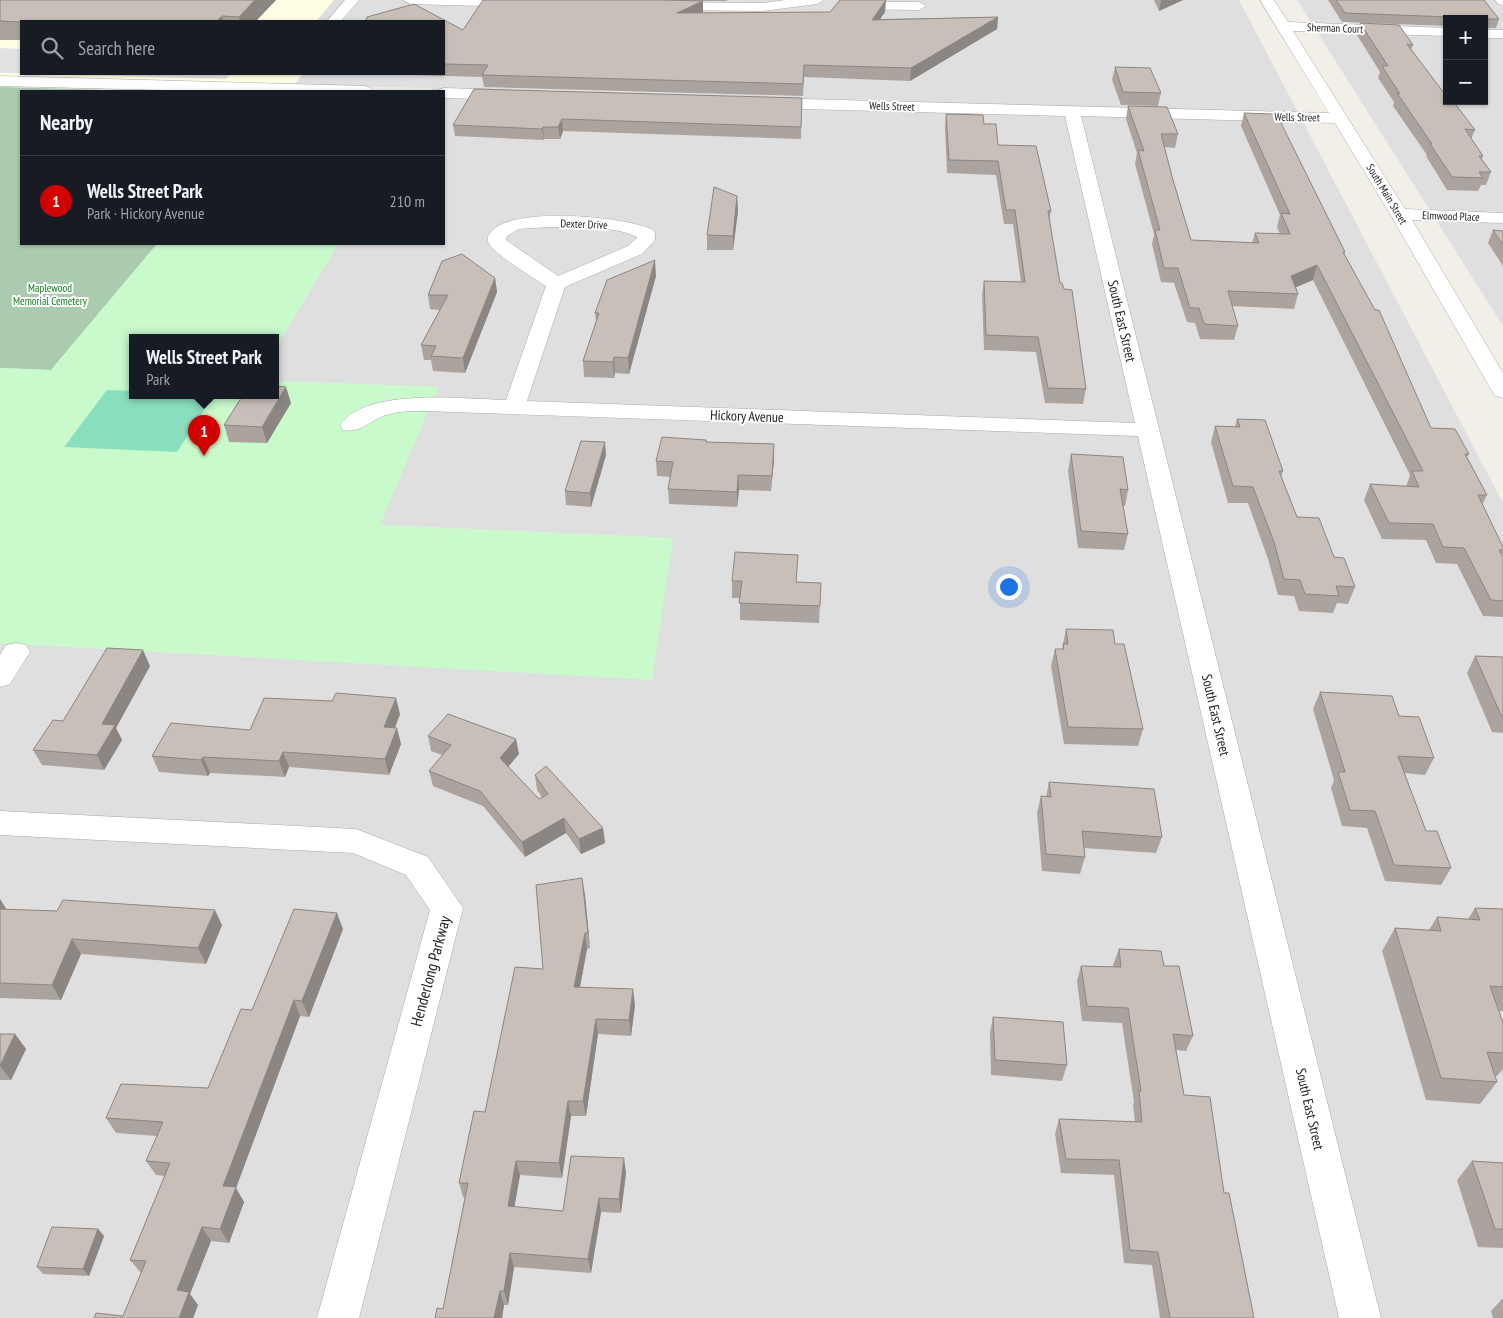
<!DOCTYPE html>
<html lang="en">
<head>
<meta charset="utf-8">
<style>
  body { margin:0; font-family:"PT Sans Narrow",sans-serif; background:#242831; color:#f1f3f6 }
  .controls { position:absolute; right:15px; top:15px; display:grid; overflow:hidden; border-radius:0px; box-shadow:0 1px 4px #0004 }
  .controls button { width:45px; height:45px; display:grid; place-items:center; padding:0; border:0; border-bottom:1px solid #363941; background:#171b24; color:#f1f3f6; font:25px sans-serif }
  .you { position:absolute; left:1008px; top:586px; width:18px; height:18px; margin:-12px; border:4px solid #fff; border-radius:50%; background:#1a73e8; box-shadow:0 0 0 8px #1a73e833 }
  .badge { display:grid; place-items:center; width:32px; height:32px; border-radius:50%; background:#d40000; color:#fff; font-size:16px; font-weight:700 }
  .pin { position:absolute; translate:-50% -41px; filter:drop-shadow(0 1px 2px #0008) }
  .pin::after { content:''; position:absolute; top:26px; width:18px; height:15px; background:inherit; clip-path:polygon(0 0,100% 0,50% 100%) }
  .popup { position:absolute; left:129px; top:334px; width:150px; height:65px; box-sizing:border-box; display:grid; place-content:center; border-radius:0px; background:#171b24; filter:drop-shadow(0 1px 4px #0005); font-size:16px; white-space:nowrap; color:#9ea1a6 }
  .popup b { font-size:19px; color:#f1f3f6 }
  .popup::after { content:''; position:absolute; left:50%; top:100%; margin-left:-10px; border:10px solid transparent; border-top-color:#171b24 }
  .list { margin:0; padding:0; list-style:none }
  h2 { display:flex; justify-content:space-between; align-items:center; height:65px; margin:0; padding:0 20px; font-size:21px }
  h2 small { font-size:16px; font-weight:400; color:#9ea1a6 }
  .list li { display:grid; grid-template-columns:32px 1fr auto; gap:15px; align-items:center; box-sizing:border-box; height:90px; padding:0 20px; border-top:1px solid #363941 }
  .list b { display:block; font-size:19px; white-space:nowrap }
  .list p { margin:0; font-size:16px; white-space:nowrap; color:#9ea1a6 }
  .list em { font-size:16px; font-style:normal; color:#9ea1a6 }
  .icon { flex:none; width:28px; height:28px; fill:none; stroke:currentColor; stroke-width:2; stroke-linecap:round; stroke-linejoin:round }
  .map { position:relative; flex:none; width:1503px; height:1318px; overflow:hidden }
  .search { position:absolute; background:#171b24; box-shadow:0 1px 4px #0004; left:20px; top:20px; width:425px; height:55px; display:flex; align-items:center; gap:12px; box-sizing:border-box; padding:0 18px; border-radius:0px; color:#9ea1a6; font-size:19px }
  .panel { position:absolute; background:#171b24; box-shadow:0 1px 4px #0004; left:20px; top:90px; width:425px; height:155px; border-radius:0px }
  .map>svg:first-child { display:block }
  .residential { fill:#e0dfdf; fill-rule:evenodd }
  .education { fill:#ffffe5 }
  .cemetery { fill:#aacbaf }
  .park { fill:#c8facc }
  .pitch { fill:#88e0be }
  .parking { fill:#e2e2e2 }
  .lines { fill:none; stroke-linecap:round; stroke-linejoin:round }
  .minor-casing { stroke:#a9a9a9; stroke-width:1 }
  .minor { fill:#fff; fill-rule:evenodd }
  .wall { fill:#aba49e }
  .shaded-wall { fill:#8b8681 }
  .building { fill:#c7bfb8; stroke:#8b8681 }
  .labels { text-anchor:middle; stroke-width:4; stroke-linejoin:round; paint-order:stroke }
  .far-street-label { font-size:11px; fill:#222; stroke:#fff }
  .far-park-label { font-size:11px; fill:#0c8416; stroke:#fff }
  .street-label { font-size:14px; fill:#222; stroke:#fff }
  .near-street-label { font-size:16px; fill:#222; stroke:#fff }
</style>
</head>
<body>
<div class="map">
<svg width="1503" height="1318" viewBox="0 0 1503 1318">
  <rect width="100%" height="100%" fill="#f2efe9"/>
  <g class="residential">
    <polygon points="334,0 1239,0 1503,503 1503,1318 0,1318 0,643 652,679 672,538 379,525 438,387 275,381 275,349 338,244 444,244 444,91 430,91 433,88 294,85 303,74 444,74 444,21 316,21"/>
    <path d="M1297,0H1503V326ZM1447,19H1484V101H1447Z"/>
  </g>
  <polygon class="education" points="0,0 334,0 316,21 21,21 21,74 303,74 294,85 0,76"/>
  <polygon class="cemetery" points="0,87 140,91 21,91 21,244 157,244 51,370 0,368"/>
  <polygon class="park" points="157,244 338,244 275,349 275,337 133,337 133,395 275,395 275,381 438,387 380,525 673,538 652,680 0,643 0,368 51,370"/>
  <polygon class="pitch" points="107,390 133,391 133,395 214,395 177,452 64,447"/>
  <g class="parking">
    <polygon points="0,48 21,49 21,73 0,73"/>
    <polygon points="43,74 230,74 226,79"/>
  </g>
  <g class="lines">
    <g class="minor-casing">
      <g id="minor">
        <polygon points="345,0 359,0 341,21 327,21"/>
        <polygon points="403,0 523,0 525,3 518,7 410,4"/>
        <polygon points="785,0 824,0 817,4 763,11 666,10 659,6 666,2 763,3"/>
        <path d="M1260,0H1274L1288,22L1447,28V36L1293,31L1405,209L1503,213V223L1412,220L1503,373V398L1495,396L1492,391L1390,214L1335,123L1081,116L1381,1318H1339L1138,436L425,411C412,411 398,411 386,415C370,420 360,434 343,430L340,425C366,387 464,399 506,400L546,286C533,277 493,254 488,242C487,238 488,235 491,232C510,206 625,216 653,230L655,234V240L642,254L565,287L527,401L1135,423L1065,116L765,108L759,106L757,103L759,100L765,98L1329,113ZM530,228C557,227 613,224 637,237V238L628,246L558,276L506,240L507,236L519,229Z"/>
        <polygon points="1495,0 1503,0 1503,5 1498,4"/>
        <polygon points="848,2 919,2 926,6 919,10 843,9 841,6"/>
        <rect x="1484" y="30" width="19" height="8"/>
        <polygon points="0,76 365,86 371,88 373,91 204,91 0,86"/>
        <polygon points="444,88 510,90 516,92 518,95 516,98 510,100 444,98 444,91 437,91"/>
        <polygon points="16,643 26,645 30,652 10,684 0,687 0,655 6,645"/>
        <polygon points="0,811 356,829 428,857 463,908 359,1318 317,1318 430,910 406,875 353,853 0,835"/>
      </g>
    </g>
    <use href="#minor" class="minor"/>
  </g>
  <g class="wall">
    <polygon points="0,0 276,0 256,21 21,21 21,40 0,40"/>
    <polygon points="483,0 728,0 726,1 694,1 703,1 703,12 701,13 830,12 840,0 894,0 871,0 885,12 880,19 998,17 997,29 910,81 804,77 803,96 484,87 482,77 414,75 396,74 444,74 444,21 463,30"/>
    <polygon points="1154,0 1183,0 1159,11"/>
    <polygon points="1328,0 1484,0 1499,19 1496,28 1484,28 1484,19 1447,19 1447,26 1342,22"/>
    <polygon points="1360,23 1413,45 1411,50 1447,97 1475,130 1471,139 1483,156 1482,159 1491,172 1486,185 1481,185 1478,191 1447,190 1426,156 1427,155 1393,106 1394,102 1378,78 1380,72 1357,35"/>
    <polygon points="1115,67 1161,93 1158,106 1121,105 1112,80"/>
    <polygon points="802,98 801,139 563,131 560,139 544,139 544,140 455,136 453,125"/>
    <polygon points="1128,106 1178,134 1175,148 1164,147 1173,180 1191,240 1252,243 1255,233 1280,234 1277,227 1280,215 1241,126 1244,113 1345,252 1344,254 1431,428 1469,454 1467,457 1487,495 1482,505 1503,547 1503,553 1502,555 1503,557 1503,617 1483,616 1457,564 1436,563 1426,540 1382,539 1364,500 1370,484 1406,487 1410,475 1313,280 1296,287 1298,294 1294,309 1232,306 1238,326 1234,340 1200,339 1195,323 1187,322 1174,283 1161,282 1152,244 1154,234 1135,164 1137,153 1126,119"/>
    <polygon points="946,114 984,124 998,145 1051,211 1049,221 1060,283 1086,389 1083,404 1045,403 1036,352 984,350 982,295 984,281 1021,282 1013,224 1004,224 996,175 947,173 945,127"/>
    <polygon points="737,196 738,211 733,250 707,250 707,235"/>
    <polygon points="1493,230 1503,231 1503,266 1488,243"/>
    <polygon points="656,276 629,374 615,373 614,378 584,377 583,361 596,322 595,313"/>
    <polygon points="495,278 497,292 465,373 433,371 431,360 424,360 421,345 440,310 430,309 428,295"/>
    <polygon points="291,403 267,443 229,442 224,425"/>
    <polygon points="1237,419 1283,471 1281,477 1297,517 1334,557 1355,587 1348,604 1337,603 1333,613 1299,611 1294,596 1278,595 1268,559 1248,503 1228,503 1211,442 1215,426 1235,427"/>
    <polygon points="706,442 774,444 774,459 771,491 739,490 737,507 669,504 668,489 670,477 657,476 656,461"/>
    <polygon points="1071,454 1128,490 1125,506 1123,506 1128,534 1124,550 1078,548 1068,471"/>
    <polygon points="606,455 591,507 566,505 565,491"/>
    <polygon points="732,581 821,583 819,623 740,620 740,598 732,598"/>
    <polygon points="1066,629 1115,644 1143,729 1138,746 1064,744 1051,666 1055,649 1062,649"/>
    <polygon points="1475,656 1503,657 1503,733 1492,732 1467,673"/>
    <polygon points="150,666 116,728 122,740 104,770 42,765 33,750 63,721"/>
    <polygon points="1320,692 1399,716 1434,758 1425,775 1404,773 1426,831 1451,868 1441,885 1385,881 1367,828 1342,826 1331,788 1334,780 1313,709"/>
    <polygon points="400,714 395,728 401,744 389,775 289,767 285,777 210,773 208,776 159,772 152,756"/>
    <polygon points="428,736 519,754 508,766 539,799 542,797 537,790 535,775 603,828 605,843 581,854 566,833 525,857 483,806 433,786 429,771 442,755 431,751"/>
    <polygon points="1049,782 1162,837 1156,853 1084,848 1085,857 1080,874 1042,871 1037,813 1041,796 1046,797"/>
    <polygon points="585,895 590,948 587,949 580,987 635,1005 631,1036 598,1034 586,1116 571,1116 562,1178 520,1175 514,1207 563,1211 626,1173 621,1213 601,1212 591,1273 514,1267 508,1305 504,1305 502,1318 435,1318 443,1309 465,1197 463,1197 459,1183 485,1112 543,969"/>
    <polygon points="0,899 6,909 222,925 206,964 81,954 61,1000 0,998"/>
    <polygon points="1475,908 1503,909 1503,1011 1499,1011 1503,1023 1503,1069 1497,1076 1495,1076 1497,1082 1480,1104 1426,1100 1382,951 1395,928 1429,930 1437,917 1468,919"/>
    <polygon points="343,929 309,1017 300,1016 236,1188 244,1202 229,1243 211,1241 190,1294 198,1305 193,1318 94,1318 123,1316 141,1273 130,1260 165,1176 156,1175 146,1161 157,1136 116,1133 106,1118 208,1088 252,1010"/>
    <polygon points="1119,949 1164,966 1193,1036 1186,1051 1176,1050 1184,1095 1224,1193 1254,1318 1160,1318 1152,1265 1124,1263 1114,1175 1061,1173 1055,1134 1059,1119 1135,1122 1133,1105 1134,1102 1122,1023 1082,1021 1077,981 1081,966 1114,967 1113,965"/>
    <polygon points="993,1017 1067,1065 1062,1081 991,1075 990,1033"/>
    <polygon points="0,1034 15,1034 26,1049 11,1080 0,1080"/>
    <polygon points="1472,1161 1503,1163 1503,1248 1478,1247 1457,1180"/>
    <polygon points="98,1229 104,1236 89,1276 43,1274 37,1267"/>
    <polygon points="1503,1298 1503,1318 1493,1318 1491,1311"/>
  </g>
  <g class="shaded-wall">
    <polygon points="255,0 276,0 256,21 240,21 239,17"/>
    <polygon points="886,0 885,12 872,31 872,20"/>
    <polygon points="1162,0 1183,0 1159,11 1161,1"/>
    <polygon points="703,1 703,12 678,25 677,13"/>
    <polygon points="222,16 223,21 217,21"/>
    <polygon points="998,17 997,29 910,81 911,68"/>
    <polygon points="562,119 563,131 560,139 558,127"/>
    <polygon points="543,127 544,139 544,140 542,129"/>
    <polygon points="737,196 738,211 733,250 733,236"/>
    <polygon points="655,260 656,276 629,374 628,358"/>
    <polygon points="1317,265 1313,280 1287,291 1291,276"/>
    <polygon points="495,278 497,292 465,373 463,358"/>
    <polygon points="614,357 615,373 614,378 613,362"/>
    <polygon points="286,387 291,403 267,443 262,427"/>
    <polygon points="605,442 606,455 591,507 590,493"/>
    <polygon points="774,444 774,459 771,491 772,476"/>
    <polygon points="738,475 739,490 737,507 737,492"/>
    <polygon points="143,650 150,666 116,728 122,740 104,770 97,755 102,724"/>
    <polygon points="396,698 400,714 389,743 384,727"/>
    <polygon points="397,728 401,744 389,775 385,759"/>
    <polygon points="516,739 519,754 503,773 500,758"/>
    <polygon points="283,752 289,767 285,777 279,761"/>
    <polygon points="203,757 210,773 208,776 201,760"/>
    <polygon points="564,818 566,833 525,857 522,842"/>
    <polygon points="603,828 605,843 581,854 579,839"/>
    <polygon points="582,878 585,895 590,948 588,933"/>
    <polygon points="0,899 8,912 0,922"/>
    <polygon points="215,910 222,925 206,964 198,948"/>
    <polygon points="337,913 343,929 309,1017 302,1001"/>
    <polygon points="585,933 587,949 577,1002 574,987"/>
    <polygon points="72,939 81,954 61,1000 52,985"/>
    <polygon points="633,989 635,1005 631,1036 629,1020"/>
    <polygon points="294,1000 300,1016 236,1188 244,1202 229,1243 220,1229 223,1186"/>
    <polygon points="596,1019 598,1034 586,1116 583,1101"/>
    <polygon points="15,1034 26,1049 11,1080 0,1066"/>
    <polygon points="568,1101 571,1116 562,1178 559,1163"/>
    <polygon points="624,1158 626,1173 621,1213 619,1199"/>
    <polygon points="516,1161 520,1175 512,1221 508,1206"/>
    <polygon points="599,1198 601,1212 591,1273 588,1259"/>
    <polygon points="202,1227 211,1241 190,1294 198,1305 193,1318 179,1318 177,1290"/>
    <polygon points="98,1229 104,1236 89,1276 83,1269"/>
    <polygon points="510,1253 514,1267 508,1305 504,1291"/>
    <polygon points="500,1291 504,1305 502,1318 494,1318"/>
  </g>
  <g class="building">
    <polygon points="0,0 255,0 239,17 222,16 217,21 21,21 21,22 0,21"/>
    <polygon points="483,0 662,0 703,1 677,13 830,12 840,0 886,0 872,20 998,17 911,68 804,65 803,84 482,75 488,65 444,64 444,21 366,21 367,17 414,4 463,30"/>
    <polygon points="1336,0 1484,0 1499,19 1487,19 1486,22 1484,22 1484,19 1451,19 1450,17 1345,13"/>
    <polygon points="1360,23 1399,25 1413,45 1407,44 1447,97 1447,101 1453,101 1475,130 1465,129 1483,156 1479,156 1491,172 1479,172 1483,178 1452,177 1430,144 1432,144 1397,93 1400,94 1382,66 1388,66"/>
    <polygon points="1115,67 1150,68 1161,93 1123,92"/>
    <polygon points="474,89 802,98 801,127 562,119 558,127 543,127 542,129 453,125"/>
    <polygon points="1128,106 1167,107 1178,134 1161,134 1173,180 1191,240 1259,243 1255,233 1290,234 1281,213 1290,214 1244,113 1273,114 1276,119 1279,119 1345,252 1343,252 1375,310 1379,310 1431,428 1455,429 1469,454 1465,454 1487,495 1478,495 1503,547 1503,550 1499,550 1503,557 1503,601 1491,600 1464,548 1443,547 1433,524 1389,523 1370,484 1419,487 1412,471 1423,471 1317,265 1291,276 1298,294 1228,291 1238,326 1204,324 1199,308 1190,308 1178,268 1164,268 1155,230 1160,230 1138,150 1144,151"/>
    <polygon points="946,114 983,115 984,124 996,124 998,145 1036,146 1051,211 1048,211 1060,283 1062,283 1064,289 1072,290 1086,389 1048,388 1038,337 986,335 984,281 1025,282 1015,210 1006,210 998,161 949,160"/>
    <polygon points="714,187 737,196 733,236 707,235"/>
    <polygon points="1493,230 1503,231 1503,245"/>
    <polygon points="462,254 495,278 463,358 431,356 436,346 421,345 448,295 428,295 442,261"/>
    <polygon points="655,260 628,358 614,357 613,362 583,361 599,313 595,313 607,280"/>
    <polygon points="275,386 286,387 262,427 224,425 243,395 275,395"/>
    <polygon points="1237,419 1265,420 1283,471 1279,471 1297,517 1319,518 1334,557 1344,558 1355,587 1336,586 1339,596 1305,594 1300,580 1284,579 1274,542 1253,487 1233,486 1215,426 1240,427"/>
    <polygon points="662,437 706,440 706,442 774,444 772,476 738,475 737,492 668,489 673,462 656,461"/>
    <polygon points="581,441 605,442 590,493 565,491"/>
    <polygon points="1071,454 1123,457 1128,490 1120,489 1128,534 1081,531"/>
    <polygon points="735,552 798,555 796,582 821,583 820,606 739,603 742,581 732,581"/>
    <polygon points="1066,629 1113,630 1115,644 1124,644 1143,729 1068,727 1055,649 1064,649 1063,644 1068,644"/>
    <polygon points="107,648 143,650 102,724 115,725 97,755 33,750 53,720 63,721"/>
    <polygon points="1475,656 1503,657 1503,715 1501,715"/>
    <polygon points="1320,692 1392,696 1399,716 1419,717 1434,758 1398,756 1426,831 1437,831 1451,868 1394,865 1375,811 1350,810 1338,772 1345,772"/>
    <polygon points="336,693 396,698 384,727 397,728 385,759 283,752 279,761 203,757 201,760 152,756 171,723 250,730 264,698 332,701"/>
    <polygon points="448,714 516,739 500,758 539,799 548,794 535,775 546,766 603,828 579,839 564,818 522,842 480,791 429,771 451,745 428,736"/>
    <polygon points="1049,782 1154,789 1162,837 1082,831 1085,857 1046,854 1041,796 1051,797"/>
    <polygon points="582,878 588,933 585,933 574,987 633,989 629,1020 596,1019 583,1101 568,1101 559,1163 516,1161 508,1206 563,1211 571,1156 624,1158 619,1199 599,1198 588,1259 510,1253 504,1291 500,1291 494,1318 435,1318 437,1308 443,1309 468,1183 459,1183 474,1111 485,1112 515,967 543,969 536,885"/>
    <polygon points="63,900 215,910 198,948 72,939 52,985 0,983 0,909 57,911"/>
    <polygon points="1475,908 1503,909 1503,987 1490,986 1503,1023 1503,1053 1487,1052 1497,1082 1441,1078 1395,928 1441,931 1437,917 1480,920"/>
    <polygon points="294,909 337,913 302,1001 294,1000 223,1186 236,1187 220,1229 202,1227 177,1290 189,1292 179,1318 94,1318 96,1313 123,1316 146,1261 130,1260 170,1163 146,1161 163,1122 106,1118 121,1084 208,1088 241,1009 252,1010"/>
    <polygon points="1119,949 1161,951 1164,966 1179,966 1193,1036 1173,1034 1184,1095 1210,1097 1224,1193 1229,1193 1254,1318 1170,1318 1158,1252 1130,1250 1119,1160 1066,1159 1059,1119 1142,1122 1139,1091 1141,1091 1128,1008 1087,1006 1081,966 1121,967"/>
    <polygon points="993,1017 1063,1022 1067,1065 995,1060"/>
    <polygon points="0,1034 15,1034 0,1066"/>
    <polygon points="1472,1161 1503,1163 1503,1229 1495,1229"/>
    <polygon points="52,1227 98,1229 83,1269 37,1267"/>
  </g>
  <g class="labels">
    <g class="far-street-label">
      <text transform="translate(1335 28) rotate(2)" y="4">Sherman Court</text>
      <text transform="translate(892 106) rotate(2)" y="4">Wells Street</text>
      <text transform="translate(1297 117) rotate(1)" y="4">Wells Street</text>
      <text transform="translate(1387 194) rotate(59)" y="4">South Main Street</text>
      <text transform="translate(1451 216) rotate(2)" y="4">Elmwood Place</text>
      <text transform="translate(584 224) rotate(2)" y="4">Dexter Drive</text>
    </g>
    <g class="far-park-label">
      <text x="50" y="292">Maplewood<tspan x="50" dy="13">Memorial Cemetery</tspan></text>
    </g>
    <g class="street-label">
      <text transform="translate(1122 321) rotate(77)" y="5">South East Street</text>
      <text transform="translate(747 416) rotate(2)" y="5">Hickory Avenue</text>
      <text transform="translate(1216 715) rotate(77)" y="5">South East Street</text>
      <text transform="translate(1310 1109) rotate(77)" y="5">South East Street</text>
    </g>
    <g class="near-street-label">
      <text transform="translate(430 971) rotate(-75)" y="6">Henderlong Parkway</text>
    </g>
  </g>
</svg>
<div class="controls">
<button>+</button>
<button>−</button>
</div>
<div class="you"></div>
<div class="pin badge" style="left:204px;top:456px">1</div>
<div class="popup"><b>Wells Street Park</b>Park</div>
<div class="search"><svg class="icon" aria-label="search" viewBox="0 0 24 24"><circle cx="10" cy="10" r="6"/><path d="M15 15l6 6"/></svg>Search here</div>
<section class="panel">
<h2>Nearby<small></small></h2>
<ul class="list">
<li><span class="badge">1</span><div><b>Wells Street Park</b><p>Park · Hickory Avenue</p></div><em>210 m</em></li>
</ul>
</section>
</div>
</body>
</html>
